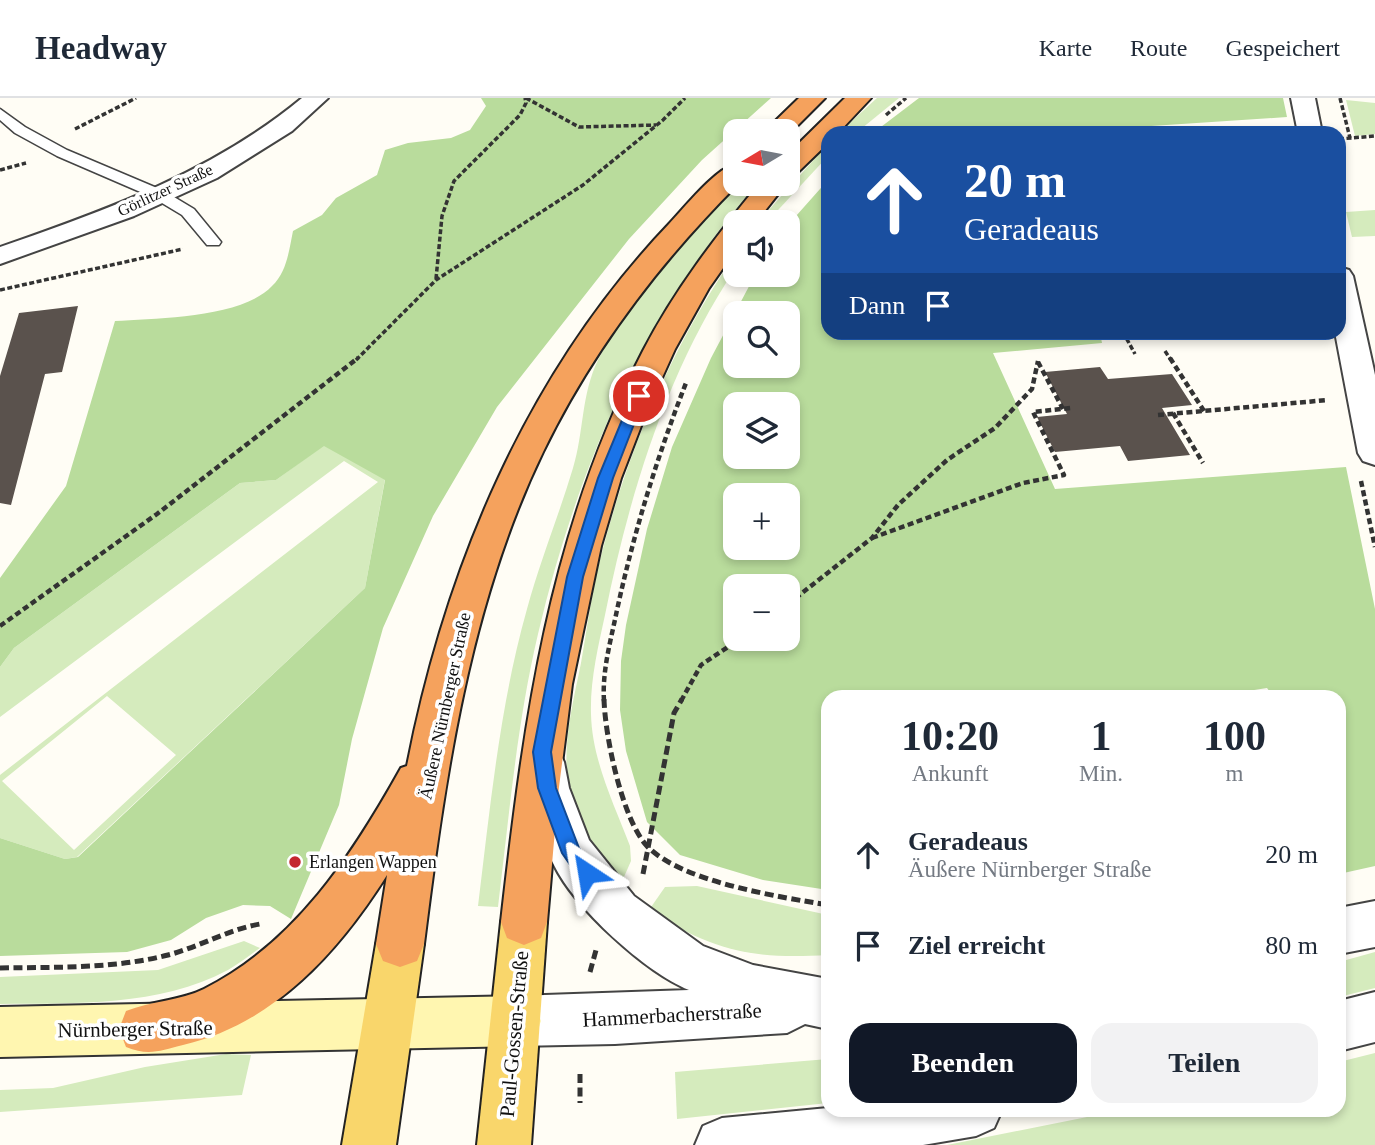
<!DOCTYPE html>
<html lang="de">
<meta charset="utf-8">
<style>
body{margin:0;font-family:"Times New Roman",serif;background:#f2f2f3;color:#1f2937;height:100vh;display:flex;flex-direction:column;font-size:26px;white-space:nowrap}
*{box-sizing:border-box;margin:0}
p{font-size:23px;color:#747a83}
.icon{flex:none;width:38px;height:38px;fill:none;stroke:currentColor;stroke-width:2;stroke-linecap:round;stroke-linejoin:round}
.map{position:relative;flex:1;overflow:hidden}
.sheet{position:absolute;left:821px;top:592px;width:525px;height:427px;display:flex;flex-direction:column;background:#fff;border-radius:21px;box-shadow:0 4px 10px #0003}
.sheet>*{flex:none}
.guide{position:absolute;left:821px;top:28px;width:525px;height:214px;border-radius:21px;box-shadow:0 4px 10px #0003;background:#1a4fa0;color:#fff;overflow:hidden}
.needle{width:46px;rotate:260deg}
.fabs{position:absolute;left:723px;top:21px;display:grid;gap:14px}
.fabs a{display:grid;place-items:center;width:77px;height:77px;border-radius:14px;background:#fff;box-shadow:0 4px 10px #0003;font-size:35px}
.pin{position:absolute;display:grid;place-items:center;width:60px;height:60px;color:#fff;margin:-30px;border:4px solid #fff;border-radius:50%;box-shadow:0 2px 7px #0007}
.me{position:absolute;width:77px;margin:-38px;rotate:327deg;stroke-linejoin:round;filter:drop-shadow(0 0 5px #0008)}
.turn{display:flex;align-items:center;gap:24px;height:147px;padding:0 28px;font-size:32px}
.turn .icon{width:91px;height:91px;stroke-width:2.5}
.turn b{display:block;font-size:49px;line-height:60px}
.then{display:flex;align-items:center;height:66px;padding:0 28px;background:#0003;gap:14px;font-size:26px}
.eta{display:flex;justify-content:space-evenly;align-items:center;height:119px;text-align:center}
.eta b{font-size:42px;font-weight:800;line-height:49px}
.button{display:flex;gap:14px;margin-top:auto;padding:14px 28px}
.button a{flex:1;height:80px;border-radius:21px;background:#111827;color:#fff;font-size:28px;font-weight:800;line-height:80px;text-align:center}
.button a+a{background:#f2f2f3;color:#1f2937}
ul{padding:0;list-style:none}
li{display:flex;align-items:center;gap:21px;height:91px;padding:0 28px}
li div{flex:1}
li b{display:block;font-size:26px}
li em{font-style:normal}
header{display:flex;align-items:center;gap:42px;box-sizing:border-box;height:98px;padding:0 35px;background:#fff;border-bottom:2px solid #e0e1e3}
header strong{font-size:33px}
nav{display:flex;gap:38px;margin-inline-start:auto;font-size:24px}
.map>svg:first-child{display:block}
.green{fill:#d5ebbd;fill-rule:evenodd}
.forest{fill:#b9dc9c;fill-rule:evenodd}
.building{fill:#5a524d}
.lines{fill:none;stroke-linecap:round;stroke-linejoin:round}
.lane-casing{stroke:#444;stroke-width:3}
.street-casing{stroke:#444;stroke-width:4}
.secondary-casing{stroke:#333;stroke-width:4}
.primary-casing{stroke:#222;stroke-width:4}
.highway-casing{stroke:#222;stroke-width:4}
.path-far2{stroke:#333;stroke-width:3.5;stroke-dasharray:5 2.5;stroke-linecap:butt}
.path-far1{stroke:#333;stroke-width:4.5;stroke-dasharray:6 3.5;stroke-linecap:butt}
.path{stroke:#333;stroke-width:5;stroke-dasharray:9 4.5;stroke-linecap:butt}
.lane{fill:#fff;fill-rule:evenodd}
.street{fill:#fff;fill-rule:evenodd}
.secondary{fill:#fff6b0;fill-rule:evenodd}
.primary{fill:#f9d66b;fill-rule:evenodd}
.highway{fill:#f5a25d;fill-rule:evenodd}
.route{fill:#1a73e8;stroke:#114b97;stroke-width:2}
.poi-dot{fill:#c4262e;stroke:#fff;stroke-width:2.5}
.labels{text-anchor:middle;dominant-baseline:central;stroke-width:7;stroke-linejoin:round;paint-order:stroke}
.far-street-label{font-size:16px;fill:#111;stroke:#fff}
.street-label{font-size:18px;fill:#111;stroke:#fff}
.poi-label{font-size:18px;fill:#111;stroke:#fff;text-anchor:start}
.near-street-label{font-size:21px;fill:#111;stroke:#fff}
</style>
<header>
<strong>Headway</strong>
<nav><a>Karte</a><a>Route</a><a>Gespeichert</a></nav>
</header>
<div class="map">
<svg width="1375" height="1047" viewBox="0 0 1375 1047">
<rect width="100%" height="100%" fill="#fffdf5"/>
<g class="green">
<path d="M877 0H899L856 35H839Z"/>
<path d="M1346 2 1375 5V36L1355 38Z"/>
<path d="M828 46V58L767 124H758Z"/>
<path d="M740 86H757C644 215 577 370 538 536 517 625 509 718 498 809L478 808C490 710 500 606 527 511 540 463 559 417 573 370 584 334 581 297 598 262 632 194 687 139 740 86Z"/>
<path d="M1375 112V138L1352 139 1346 114Z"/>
<path d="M735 157V171C667 273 629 397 605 517 598 549 590 583 591 616 592 662 614 706 630 748L631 763 620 788C596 755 576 732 569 691 561 650 573 605 581 565 587 532 591 498 599 466 626 357 671 249 735 157Z"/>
<path d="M324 347 385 381 365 490 77 759 65 761 0 740V677L378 384 344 363 0 619V569L14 550 240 385 276 382ZM107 598 176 657 74 752 2 683Z"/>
<path d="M697 788 828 817V857C751 861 715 854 649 812L665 789Z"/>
<path d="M244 843 260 850C250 857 239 866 228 872 159 909 76 905 0 906V879L158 872Z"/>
<path d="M1375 854V890L1339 899V864Z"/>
<path d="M1375 955V1047H947L1122 1012H1339V964Z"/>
<path d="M226 956 251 957 242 997 0 1014V992L53 990 145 969Z"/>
<path d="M828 961V1005L677 1021 675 974Z"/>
</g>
<g class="forest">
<path d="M481 0H771L702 62 629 141 497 309 433 418 383 530 352 641 339 707 291 821 270 808 243 807 206 820 171 842 127 854 0 858V740L65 761 78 759 365 490 385 382 324 348 276 382 240 385 14 550 0 569V480L66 388 115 223C157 220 242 220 272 188 287 174 289 152 293 133L322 117 336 100 377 77 385 52 408 45 451 40 470 32 486 8Z"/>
<path d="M919 0H1283L1287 19 1076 33 1074 35H873Z"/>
<path d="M828 82V234L1100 235 1102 245 993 255 1055 391 1346 369 1375 511V768L1339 776V598H1273L1267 590 1216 598H828V792L763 782 680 757 647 724 626 653 620 612 621 563 626 527 647 431 672 349 711 260 755 177H788V127ZM735 215H788V268H735ZM735 306H788V359H735ZM735 397H788V450H735ZM735 488H788V541H735Z"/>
</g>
<g class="building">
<path d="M78 208 62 274 45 276 11 407 0 405V278L19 215Z"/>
<path d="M1100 269 1108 281 1172 276 1192 307 1162 310 1190 357 1128 363 1120 348 1055 354 1037 319 1067 316 1045 274Z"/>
</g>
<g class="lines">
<g class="lane-casing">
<path id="lane" d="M0 11 25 29 67 52 164 93 194 111 221 144 219 147H207L182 117 152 99 57 58 15 35 0 22Z"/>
</g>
<g class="street-casing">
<g id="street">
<path d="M302 0H328L292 33 217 80 134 118 0 166V149C107 112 214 73 302 0Z"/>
<path d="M1291 0H1315L1322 35H1298Z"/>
<path d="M1339 169 1349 172 1353 178 1375 277V367L1363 363 1358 355 1335 234H1339Z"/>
<path d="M543 645 558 651 564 664 569 690 589 742 634 798 703 848 753 867 828 881V931L805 926 787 935 615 946 516 948 498 941 491 923 498 905 516 898 689 892C645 874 575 810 554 767 546 751 541 734 535 717 527 695 517 673 528 651Z"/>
<path d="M1375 803V849L1339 856V810Z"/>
<path d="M1375 894V944L1339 953V903Z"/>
<path d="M828 1010V1012H1002L994 1030 976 1038 923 1047H695L703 1028 722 1020Z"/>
</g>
</g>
<g class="secondary-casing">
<path id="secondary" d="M516 898 534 905 541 923 534 941 516 948 0 959V909Z"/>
</g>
<g class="primary-casing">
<g id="primary">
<path d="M524 801 541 808 547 824 531 1047H477L501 824 507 808Z"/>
<path d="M400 823 417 829 424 846 396 1047H342L376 846 383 829Z"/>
</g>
</g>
<g class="highway-casing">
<g id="highway">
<path d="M799 0H825L788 37V33H765Z"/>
<path d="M845 0H871L838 35H828V45L797 75 788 78V56Z"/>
<path d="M735 66V86H738C659 165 592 253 543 354 469 507 445 679 424 846L417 863 400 869 383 863 376 846 387 777C339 853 274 926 183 947 160 953 148 958 126 949L119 931 126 913C151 903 180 903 204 891 295 845 352 758 401 670L407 668C446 468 527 275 669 126 685 109 714 72 735 66Z"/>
<path d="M759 86H786L756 124H735V153L709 190 675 251 646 315 621 380 601 448 572 586 558 697 547 824 541 840 524 847 507 840 501 824C524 622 548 436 643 253 675 191 717 137 759 86Z"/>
</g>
</g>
<g class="path-far2">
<path d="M526 0 579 29 656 27"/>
<path d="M1340 0 1350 40"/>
<path d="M886 17 906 0"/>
<path d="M75 31 136 0"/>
<path d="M1339 41 1375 38"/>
<path d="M0 72 26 65"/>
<path d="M436 181 442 118 454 83 520 17 526 5 525 0"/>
<path d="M0 192 183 151"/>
<path d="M1123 234 1135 256"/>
<path d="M1165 253 1171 262"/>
<path d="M356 262 436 182 583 87 663 22 685 0"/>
</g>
<g class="path-far1">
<path d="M1170 260 1204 313"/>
<path d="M1038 264 1063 311"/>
<path d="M1173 315 1203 365"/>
<path d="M1158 317 1328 302"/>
<path d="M1361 383 1375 449"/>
<path d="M872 440 1023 385 1064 377 1033 314 1071 310"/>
<path d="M788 506 872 440 898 407 947 362 995 330 1032 291 1038 263"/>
<path d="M0 528 157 416 358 260"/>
<path d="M604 603C602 572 611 542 617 512 634 434 657 359 686 285"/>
<path d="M681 603 701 567 740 541"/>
</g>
<g class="path">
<path d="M604 601C605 638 622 721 647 748 681 784 780 799 828 807"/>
<path d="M643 776 674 615 682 601"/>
<path d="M0 870C56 869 113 871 168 857 199 849 227 832 260 826"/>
<path d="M590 874 596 852"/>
<path d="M580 976V1005"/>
</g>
<use href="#lane" class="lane"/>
<use href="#street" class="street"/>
<use href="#secondary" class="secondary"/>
<use href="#primary" class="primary"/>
<use href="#highway" class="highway"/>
</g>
<path class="route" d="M639 294 645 298 613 380 583 479 551 654 556 690 579 750 596 775 593 781 587 784 580 781 562 755 538 690 533 654 567 479 598 380 632 298Z"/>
<circle class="poi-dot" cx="295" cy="764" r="7"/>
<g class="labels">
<g class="far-street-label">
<text transform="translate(165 92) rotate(-25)">Görlitzer Straße</text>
</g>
<g class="street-label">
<text transform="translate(445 608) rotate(-78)">Äußere Nürnberger Straße</text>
</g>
<g class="poi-label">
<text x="309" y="764">Erlangen Wappen</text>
</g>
<g class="near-street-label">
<text transform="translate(672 917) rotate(-3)">Hammerbacherstraße</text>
<text transform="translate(135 931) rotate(-1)">Nürnberger Straße</text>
<text transform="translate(514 936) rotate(-85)">Paul-Gossen-Straße</text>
</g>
</g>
</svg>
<div class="fabs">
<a><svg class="needle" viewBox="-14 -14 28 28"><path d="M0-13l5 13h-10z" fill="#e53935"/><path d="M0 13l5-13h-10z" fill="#747a83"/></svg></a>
<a><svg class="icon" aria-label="sound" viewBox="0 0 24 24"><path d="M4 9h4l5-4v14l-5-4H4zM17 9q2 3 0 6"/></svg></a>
<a><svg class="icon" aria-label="search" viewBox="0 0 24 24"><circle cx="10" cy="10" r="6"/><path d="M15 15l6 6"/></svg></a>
<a><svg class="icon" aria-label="layers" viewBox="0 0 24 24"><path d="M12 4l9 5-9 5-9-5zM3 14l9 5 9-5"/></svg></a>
<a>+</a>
<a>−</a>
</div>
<div class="pin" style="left:639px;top:298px;background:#d93025"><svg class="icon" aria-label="arrive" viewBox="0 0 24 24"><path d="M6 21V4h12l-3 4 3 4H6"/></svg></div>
<svg class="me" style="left:587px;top:775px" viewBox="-20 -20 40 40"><path d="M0-17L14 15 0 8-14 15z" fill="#1a73e8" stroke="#fff" stroke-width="4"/></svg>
<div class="guide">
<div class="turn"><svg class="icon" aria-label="ahead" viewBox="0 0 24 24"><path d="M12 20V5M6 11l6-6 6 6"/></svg><div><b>20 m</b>Geradeaus</div></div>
<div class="then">Dann<svg class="icon" aria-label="arrive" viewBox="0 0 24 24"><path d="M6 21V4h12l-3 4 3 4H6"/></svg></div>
</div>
<section class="sheet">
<div class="eta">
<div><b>10:20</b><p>Ankunft</p></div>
<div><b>1</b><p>Min.</p></div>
<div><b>100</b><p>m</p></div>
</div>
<ul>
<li><svg class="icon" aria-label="ahead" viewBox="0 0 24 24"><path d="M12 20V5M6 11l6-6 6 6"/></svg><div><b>Geradeaus</b><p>Äußere Nürnberger Straße</p></div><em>20 m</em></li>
<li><svg class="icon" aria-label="arrive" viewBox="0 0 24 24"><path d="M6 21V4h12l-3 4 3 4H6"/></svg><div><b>Ziel erreicht</b></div><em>80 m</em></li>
</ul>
<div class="button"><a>Beenden</a><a>Teilen</a></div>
</section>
</div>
